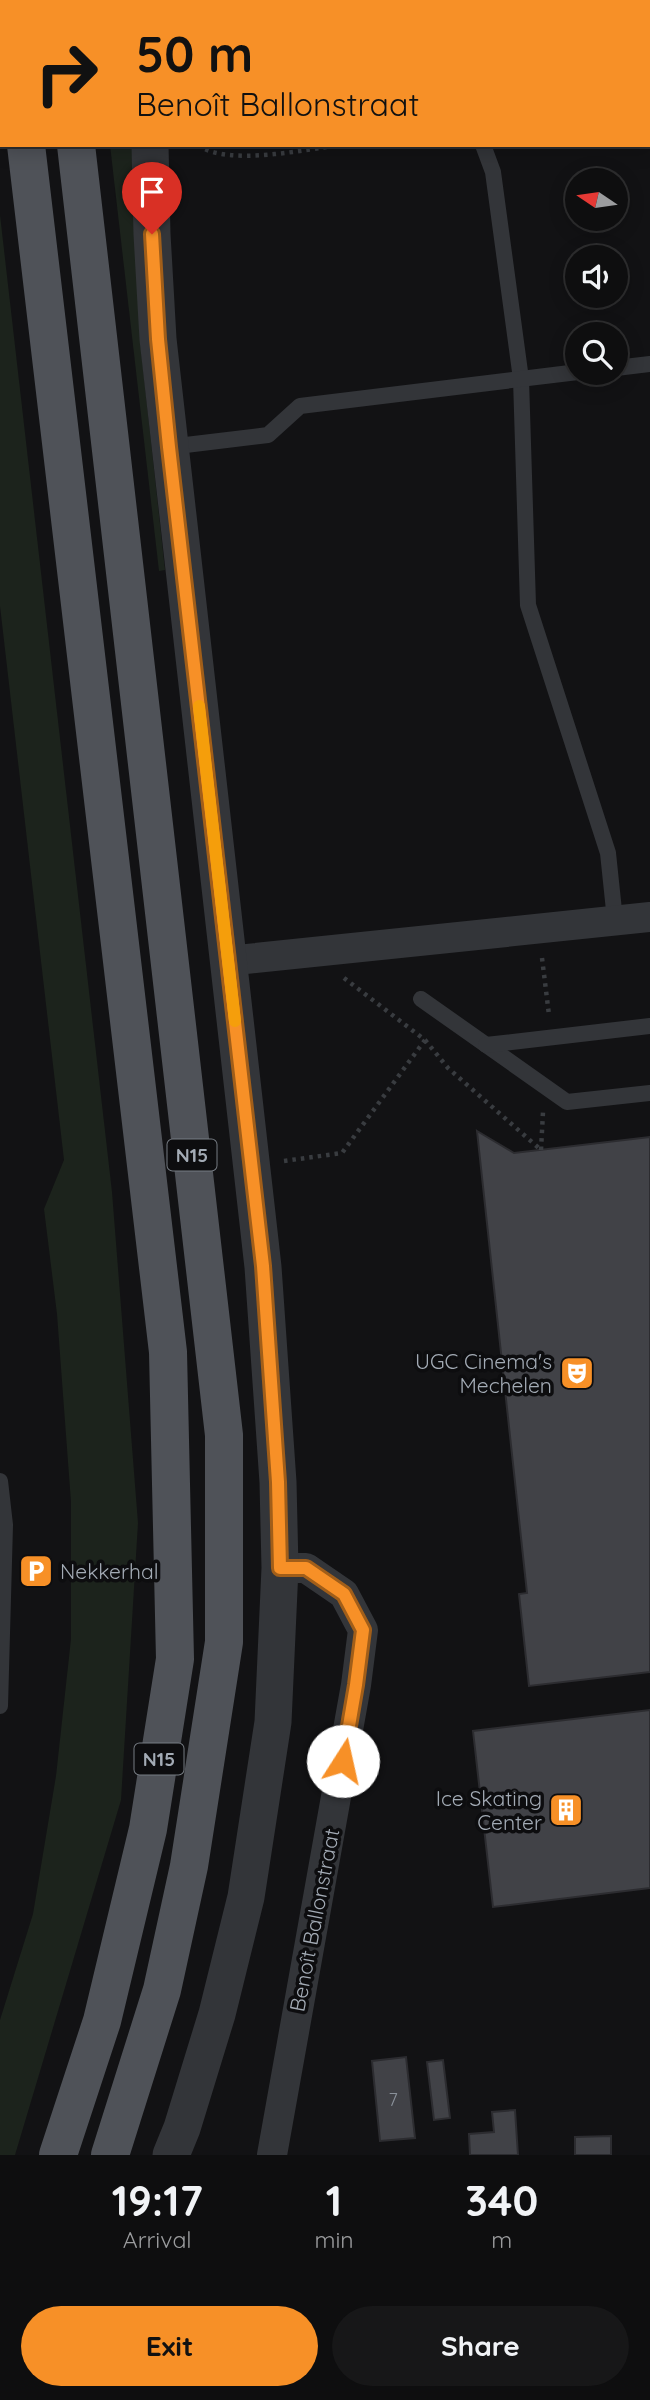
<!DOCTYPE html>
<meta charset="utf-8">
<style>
body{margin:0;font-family:Quicksand,sans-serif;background:#171718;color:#f1f3f6;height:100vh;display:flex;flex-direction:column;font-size:26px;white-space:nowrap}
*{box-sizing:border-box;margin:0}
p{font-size:23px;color:#9b9c9e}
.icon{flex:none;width:38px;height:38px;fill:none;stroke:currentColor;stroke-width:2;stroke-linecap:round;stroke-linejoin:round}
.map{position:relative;height:2155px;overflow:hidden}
.sheet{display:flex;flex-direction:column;background:#0e0e0f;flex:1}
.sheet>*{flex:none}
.banner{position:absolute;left:0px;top:0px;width:651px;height:147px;box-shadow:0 4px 18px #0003,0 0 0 2px #2e2e2f;background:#f79027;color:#111;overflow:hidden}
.needle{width:46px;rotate:283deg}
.controls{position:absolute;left:565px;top:168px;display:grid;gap:14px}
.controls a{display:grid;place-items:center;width:63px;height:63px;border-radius:50%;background:#0e0e0f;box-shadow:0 4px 18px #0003,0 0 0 2px #2e2e2f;font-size:35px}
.pin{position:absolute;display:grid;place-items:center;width:60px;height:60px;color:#fff;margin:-72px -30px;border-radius:50% 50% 50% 0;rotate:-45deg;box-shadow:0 0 7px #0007}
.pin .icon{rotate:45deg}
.me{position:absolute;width:77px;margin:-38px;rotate:10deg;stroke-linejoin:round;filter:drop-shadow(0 0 5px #0008)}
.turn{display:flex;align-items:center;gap:24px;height:147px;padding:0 21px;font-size:32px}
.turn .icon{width:91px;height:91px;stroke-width:2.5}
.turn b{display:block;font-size:49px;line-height:60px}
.eta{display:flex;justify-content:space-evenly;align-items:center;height:119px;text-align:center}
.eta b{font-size:42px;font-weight:700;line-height:49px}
.primary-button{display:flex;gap:14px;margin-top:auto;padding:14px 21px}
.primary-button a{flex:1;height:80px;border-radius:42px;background:#f79027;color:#111;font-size:28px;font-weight:700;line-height:80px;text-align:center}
.primary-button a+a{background:#171718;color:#f1f3f6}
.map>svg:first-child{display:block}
.green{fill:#1c231c}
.building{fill:#414247;stroke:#2c2c30;stroke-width:2}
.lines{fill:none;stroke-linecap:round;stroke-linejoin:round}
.path{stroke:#393c40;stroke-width:4.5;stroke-dasharray:3.5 5;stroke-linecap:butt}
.service{stroke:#333539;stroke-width:16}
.minor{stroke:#333539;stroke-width:30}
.tertiary{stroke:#333539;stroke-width:37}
.primary{stroke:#4f5258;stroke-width:38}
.route-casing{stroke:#a15e19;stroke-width:18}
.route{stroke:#f79027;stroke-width:12}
.slow{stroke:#f59e0b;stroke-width:12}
.labels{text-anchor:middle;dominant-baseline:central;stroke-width:7;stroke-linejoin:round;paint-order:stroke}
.number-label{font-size:18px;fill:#8a919a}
.shield{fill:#0d0d0f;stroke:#767c83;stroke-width:2}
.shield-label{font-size:19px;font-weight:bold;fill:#a3abb5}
.poi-label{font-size:21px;fill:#a3abb5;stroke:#0d0d0f;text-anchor:end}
.street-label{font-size:21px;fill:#a3abb5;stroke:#0d0d0f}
</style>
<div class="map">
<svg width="650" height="2155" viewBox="0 0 650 2155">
<rect width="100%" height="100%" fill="#121214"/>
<g class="green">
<path d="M110 145H133L140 340 165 570 159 571Z"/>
<path d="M0 215 112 1192 138 1523 121 1800 15 2155H0V2020L33 1914 56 1776 71 1639V1502L57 1314 44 1209 64 1160 0 606Z"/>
</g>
<g class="building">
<path d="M477 1131 514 1153 650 1137V1672L529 1686 519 1594 527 1593Z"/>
<path d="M650 1710V1888L493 1907 473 1731Z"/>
<path d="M406 2057 415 2138 380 2141 372 2061Z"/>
<path d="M443 2060 450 2118 434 2120 427 2062Z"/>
<path d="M515 2110 518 2155H470L469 2134 494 2132 492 2112Z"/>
<path d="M611 2136V2155H575V2137Z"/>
</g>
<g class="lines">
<g class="path">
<path d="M649 109H650"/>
<path d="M198 145C227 167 306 149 341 145"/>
<path d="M542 958 549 1015"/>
<path d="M344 978 425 1040 448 1068 541 1150"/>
<path d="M541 1150 543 1112"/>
<path d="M284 1161 342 1153 425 1040"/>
</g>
<g class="service">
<path d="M483 145 493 172 521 379 528 605 608 853 615 920"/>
<path d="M616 368 650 364"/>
<path d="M169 447 268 435 300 406 578 372"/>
<path d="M421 999 567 1102 650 1093"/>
<path d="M486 1045 650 1026"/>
<path d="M0 1481 5 1525 0 1706"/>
</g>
<g class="minor">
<path d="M227 961 650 917"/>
<path d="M272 2155 356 1685 363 1630 344 1594 306 1568H280"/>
</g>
<g class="tertiary">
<path d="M153 2V0"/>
<path d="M150 145 152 234 158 339 263 1267 278 1482 280 1568 273 1722 246 1897 217 2014 182 2128 171 2155"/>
</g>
<g class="primary">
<path d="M9 0V2"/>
<path d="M59 0V2"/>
<path d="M26 145 168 1352 175 1659 148 1829 102 2021 58 2155"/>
<path d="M76 145 224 1435V1642L189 1866 162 1990 110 2155"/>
</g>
</g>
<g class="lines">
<g class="route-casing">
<path id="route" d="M152 234 158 339 169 447 263 1266 278 1482 280 1568H306L344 1594 363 1630 356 1685 343 1761"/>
</g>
<use href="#route" class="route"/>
<path class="slow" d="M199 706 235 1021"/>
</g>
<defs>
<g id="theatre-square" transform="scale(1.75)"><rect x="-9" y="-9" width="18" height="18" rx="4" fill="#f79027" stroke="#0d0d0f"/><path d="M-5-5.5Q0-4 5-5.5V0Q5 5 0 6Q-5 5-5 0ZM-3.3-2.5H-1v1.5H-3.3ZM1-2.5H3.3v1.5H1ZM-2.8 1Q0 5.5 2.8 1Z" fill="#fff"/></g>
<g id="parking-square" transform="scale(1.75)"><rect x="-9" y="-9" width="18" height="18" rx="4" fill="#f79027" stroke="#0d0d0f"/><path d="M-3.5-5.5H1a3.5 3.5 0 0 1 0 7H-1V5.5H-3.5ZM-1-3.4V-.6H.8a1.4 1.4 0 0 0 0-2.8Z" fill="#fff"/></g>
<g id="building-square" transform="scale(1.75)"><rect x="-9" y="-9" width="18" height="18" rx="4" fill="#f79027" stroke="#0d0d0f"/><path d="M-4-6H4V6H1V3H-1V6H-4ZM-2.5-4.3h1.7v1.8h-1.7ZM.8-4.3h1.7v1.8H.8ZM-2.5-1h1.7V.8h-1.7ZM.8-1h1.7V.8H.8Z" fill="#fff"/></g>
</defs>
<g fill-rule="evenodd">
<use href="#theatre-square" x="577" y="1373"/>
<use href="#parking-square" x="36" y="1571"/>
<use href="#building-square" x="566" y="1810"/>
</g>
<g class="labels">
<g class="number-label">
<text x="393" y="2099">7</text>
</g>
<g class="shield">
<rect x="167.5" y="1139.5" width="49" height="31" rx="5"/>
<rect x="134.5" y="1743.5" width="49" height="31" rx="5"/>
</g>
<g class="shield-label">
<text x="192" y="1155">N15</text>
<text x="159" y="1759">N15</text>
</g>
<g class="poi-label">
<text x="552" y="1361">UGC Cinema's<tspan x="552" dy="24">Mechelen</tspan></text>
<text x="60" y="1571" text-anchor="start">Nekkerhal</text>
<text x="542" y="1798">Ice Skating<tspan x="542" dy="24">Center</tspan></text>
</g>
<g class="street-label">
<text transform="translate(314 1920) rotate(-79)">Benoît Ballonstraat</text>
</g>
</g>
</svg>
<div class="controls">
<a><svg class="needle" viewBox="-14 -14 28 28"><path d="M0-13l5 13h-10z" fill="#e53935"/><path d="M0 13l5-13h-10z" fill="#9b9c9e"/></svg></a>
<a><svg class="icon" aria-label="sound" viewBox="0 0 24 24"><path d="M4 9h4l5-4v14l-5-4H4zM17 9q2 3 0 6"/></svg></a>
<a><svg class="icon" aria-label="search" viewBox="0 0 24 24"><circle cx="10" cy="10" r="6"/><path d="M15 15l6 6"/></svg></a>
</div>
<div class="pin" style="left:152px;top:234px;background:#d93025"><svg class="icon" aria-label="arrive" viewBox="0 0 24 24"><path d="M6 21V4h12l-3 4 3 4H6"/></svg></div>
<svg class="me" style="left:343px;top:1761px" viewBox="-20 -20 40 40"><circle r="19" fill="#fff"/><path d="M0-13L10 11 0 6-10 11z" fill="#f79027"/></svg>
<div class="banner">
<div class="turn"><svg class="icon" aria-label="right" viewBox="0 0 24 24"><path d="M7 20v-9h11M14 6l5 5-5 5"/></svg><div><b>50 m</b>Benoît Ballonstraat</div></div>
</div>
</div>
<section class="sheet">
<div class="eta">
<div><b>19:17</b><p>Arrival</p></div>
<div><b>1</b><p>min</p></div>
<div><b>340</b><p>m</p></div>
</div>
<div class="primary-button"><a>Exit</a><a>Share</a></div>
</section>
